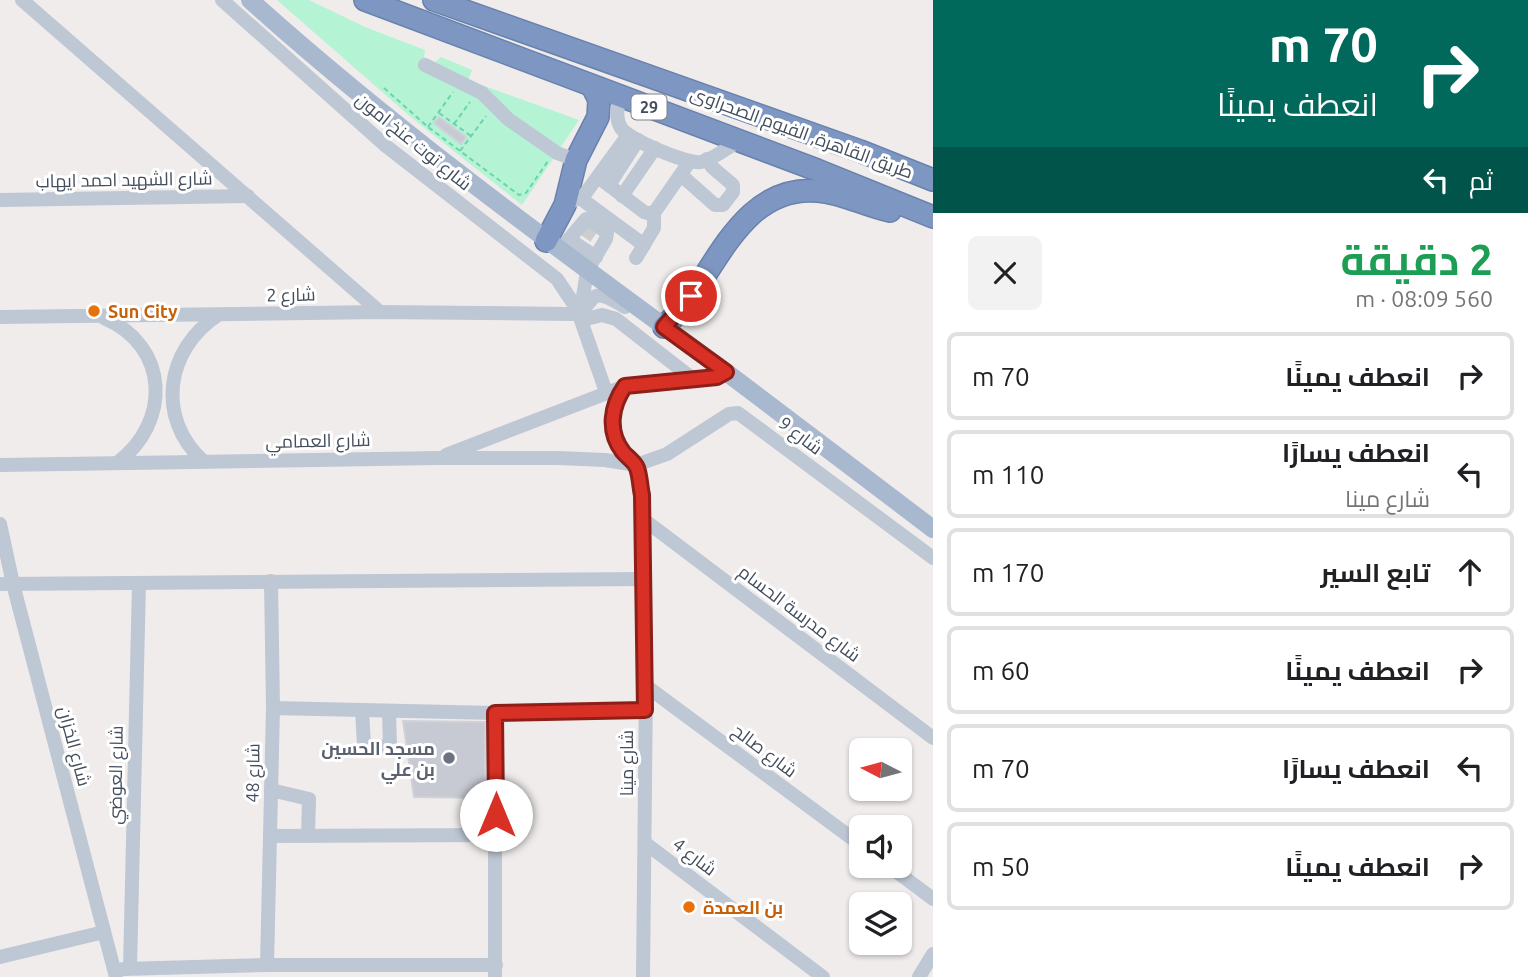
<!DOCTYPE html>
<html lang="ar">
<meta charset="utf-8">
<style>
body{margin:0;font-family:Ubuntu,Cairo,sans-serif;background:#f2f2f2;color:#202124;direction:rtl;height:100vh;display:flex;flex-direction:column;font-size:26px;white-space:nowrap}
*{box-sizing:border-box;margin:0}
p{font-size:23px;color:#757577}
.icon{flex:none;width:38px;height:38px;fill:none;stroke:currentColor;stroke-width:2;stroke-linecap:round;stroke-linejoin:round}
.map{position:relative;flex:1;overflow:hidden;direction:ltr}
.drawer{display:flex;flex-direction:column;background:#fff;width:595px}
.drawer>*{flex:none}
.guide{background:#00695c;color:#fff;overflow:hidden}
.needle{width:46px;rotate:276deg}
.fabs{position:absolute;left:849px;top:738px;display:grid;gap:14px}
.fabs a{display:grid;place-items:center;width:63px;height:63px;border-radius:10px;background:#fff;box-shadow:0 2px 5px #0004;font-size:35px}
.pin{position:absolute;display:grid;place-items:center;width:60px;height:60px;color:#fff;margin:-30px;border:4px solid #fff;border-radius:50%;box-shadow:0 2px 7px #0007}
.me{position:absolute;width:77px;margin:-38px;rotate:0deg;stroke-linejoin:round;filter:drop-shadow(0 0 5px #0008)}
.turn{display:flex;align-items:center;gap:24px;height:147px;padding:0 35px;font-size:32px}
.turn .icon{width:91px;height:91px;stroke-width:2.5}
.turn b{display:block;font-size:49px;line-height:60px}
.then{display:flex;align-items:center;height:66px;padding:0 35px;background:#0003;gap:14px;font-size:26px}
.round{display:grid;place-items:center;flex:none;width:74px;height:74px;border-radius:10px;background:#f2f2f2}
.summary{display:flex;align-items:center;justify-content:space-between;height:119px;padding:0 35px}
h1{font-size:42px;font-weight:700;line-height:52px;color:#1e9e55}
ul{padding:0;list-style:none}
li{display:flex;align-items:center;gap:21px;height:88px;margin:0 14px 10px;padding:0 21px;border:4px solid #e0e0e0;border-radius:10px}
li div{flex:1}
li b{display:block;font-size:26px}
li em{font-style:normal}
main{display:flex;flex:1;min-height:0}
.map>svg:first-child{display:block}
.green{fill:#b4f3d4}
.building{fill:#c8cad3;stroke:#d0d1d9;stroke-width:2}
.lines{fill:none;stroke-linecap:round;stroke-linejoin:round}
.minor-tunnel{stroke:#cdcccf;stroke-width:14;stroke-dasharray:14 7;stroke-linecap:butt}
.highway-casing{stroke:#6982ad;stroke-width:24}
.path{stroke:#69d5ac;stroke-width:2;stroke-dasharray:5 3.5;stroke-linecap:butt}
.minor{stroke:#bec7d4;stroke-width:14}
.major{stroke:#a8b8cf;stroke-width:18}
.highway{stroke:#7e97c2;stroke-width:21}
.route-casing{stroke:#8d1f18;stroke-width:18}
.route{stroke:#d93025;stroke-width:12}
.food-dot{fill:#e8710a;stroke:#fff;stroke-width:2.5}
.worship-dot{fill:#6b7280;stroke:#fff;stroke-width:2.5}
.labels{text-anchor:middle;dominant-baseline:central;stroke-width:6;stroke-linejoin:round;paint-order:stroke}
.shield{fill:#fff;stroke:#7b828d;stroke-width:2}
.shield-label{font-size:16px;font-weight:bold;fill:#434d5c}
.street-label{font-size:18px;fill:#434d5c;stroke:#fff}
.food-label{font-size:18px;font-weight:bold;fill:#c56008;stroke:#fff;text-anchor:start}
.worship-label{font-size:18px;font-weight:bold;fill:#5b616d;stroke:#fff;text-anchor:end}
</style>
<main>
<section class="drawer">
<div class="guide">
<div class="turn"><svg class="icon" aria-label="right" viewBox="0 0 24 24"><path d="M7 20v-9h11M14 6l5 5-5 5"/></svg><div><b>70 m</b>انعطف يمينًا</div></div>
<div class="then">ثم<svg class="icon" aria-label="left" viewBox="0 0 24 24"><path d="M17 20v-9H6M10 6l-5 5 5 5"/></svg></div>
</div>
<div class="summary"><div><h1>2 دقيقة</h1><p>560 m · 08:09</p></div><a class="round"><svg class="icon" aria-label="close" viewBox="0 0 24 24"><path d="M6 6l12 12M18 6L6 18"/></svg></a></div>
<ul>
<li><svg class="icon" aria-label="right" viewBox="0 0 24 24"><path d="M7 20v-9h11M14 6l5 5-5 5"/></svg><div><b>انعطف يمينًا</b></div><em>70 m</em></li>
<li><svg class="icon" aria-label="left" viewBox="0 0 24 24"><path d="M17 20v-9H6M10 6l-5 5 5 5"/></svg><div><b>انعطف يسارًا</b><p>شارع مينا</p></div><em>110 m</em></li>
<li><svg class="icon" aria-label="ahead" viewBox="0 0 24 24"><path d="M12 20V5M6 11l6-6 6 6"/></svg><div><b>تابع السير</b></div><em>170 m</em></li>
<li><svg class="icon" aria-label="right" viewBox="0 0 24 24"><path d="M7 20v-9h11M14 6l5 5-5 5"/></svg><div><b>انعطف يمينًا</b></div><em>60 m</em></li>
<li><svg class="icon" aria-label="left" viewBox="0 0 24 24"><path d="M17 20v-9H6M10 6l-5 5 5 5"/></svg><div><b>انعطف يسارًا</b></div><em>70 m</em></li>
<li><svg class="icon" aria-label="right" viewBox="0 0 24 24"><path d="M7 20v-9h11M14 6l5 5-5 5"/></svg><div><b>انعطف يمينًا</b></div><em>50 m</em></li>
</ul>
</section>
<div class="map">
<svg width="933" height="977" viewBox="0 0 933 977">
<rect width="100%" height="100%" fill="#f0ecec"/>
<path class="green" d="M277 0H309L365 27 425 50 424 57 435 62 441 57 472 70 468 80 579 120 522 205 412 118Z"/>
<g class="building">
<path d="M439 117 466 137 461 144 434 123Z"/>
<path d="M403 721 485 722V798L414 797Z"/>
</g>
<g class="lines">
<path class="minor-tunnel" d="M583 228 600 240"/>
<g class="highway-casing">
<g id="highway">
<path d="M365 0 817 170 933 217"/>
<path d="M434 0 860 151 933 180"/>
<path d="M546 241 565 205 576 160 598 117 599 100 592 86"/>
<path d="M664 327C674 317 684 307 692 295 724 249 752 185 818 191 843 193 866 206 890 211"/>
</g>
</g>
<g class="path">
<path d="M384 88 428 127 519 195 526 193 548 161"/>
<path d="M439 113 471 136"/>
<path d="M454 124 470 102"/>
<path d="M428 127 453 92"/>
<path d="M460 151 486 116"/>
</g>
<g class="minor">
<path d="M22 0 380 312"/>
<path d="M222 0 386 146 557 279 577 309 606 392"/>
<path d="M425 65 482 93 508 119 557 153 576 160"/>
<path d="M619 96C618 107 615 119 621 128 629 140 687 164 701 162 714 159 728 147 739 141"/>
<path d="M681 175 715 205H723L733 192V185L712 167 707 159"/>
<path d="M598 177 644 212 651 214 656 210 690 161"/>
<path d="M609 185 638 140"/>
<path d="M622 196 655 148"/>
<path d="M580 198 644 245"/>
<path d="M0 200 248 196"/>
<path d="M565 205 585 194 628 135"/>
<path d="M569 239 596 257"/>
<path d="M559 251 586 219 591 220 607 233 606 239 587 271 581 309"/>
<path d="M636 258 654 228V213"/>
<path d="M0 317 380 312 572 314C600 306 583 281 625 307"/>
<path d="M104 318C170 346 171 423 117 463"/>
<path d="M582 320 602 315 616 319 693 379"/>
<path d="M625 386C606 414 610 444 636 465"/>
<path d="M446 455 625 386 717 377 726 372"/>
<path d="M203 461C156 418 165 350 218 315"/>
<path d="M0 465 438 458H558L605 460 636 465 667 454 729 414 738 413 933 558"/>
<path d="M636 465 643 519 646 686 643 977"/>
<path d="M643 519 933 738"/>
<path d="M0 524 13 584 116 977"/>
<path d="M0 584 644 579"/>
<path d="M646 686 861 845"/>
<path d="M273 708 495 713 645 710"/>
<path d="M362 710 364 745 366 747 390 746 389 711"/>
<path d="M495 713V977"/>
<path d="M271 790 309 799 308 836"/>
<path d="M270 836 496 835"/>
<path d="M645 843 823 977"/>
<path d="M889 866 933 899"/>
<path d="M0 957 104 932"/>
<path d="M267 965 273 708 271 581"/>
<path d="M130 968 139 583"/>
<path d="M123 969 267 965H496"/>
<path d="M919 977 933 954"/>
</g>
<path class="major" d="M250 0C400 135 564 253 726 372 795 424 864 477 933 529"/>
<use href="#highway" class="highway"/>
</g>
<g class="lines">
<g class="route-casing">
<path id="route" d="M496 815 495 713 645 710 642 495C640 486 640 476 637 468 635 462 627 457 623 452 607 431 611 406 625 386L717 377 726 372 664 327 691 296"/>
</g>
<use href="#route" class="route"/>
</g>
<g class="food-dot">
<circle cx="94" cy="311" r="7"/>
<circle cx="689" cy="907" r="7"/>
</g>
<circle class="worship-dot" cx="449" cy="758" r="7"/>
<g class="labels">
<rect class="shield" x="631.5" y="94.5" width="35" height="25" rx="5"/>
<g class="shield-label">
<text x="649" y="107">29</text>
</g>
<g class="street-label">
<text transform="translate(802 132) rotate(20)">طريق القاهرة, الفيوم الصحراوى</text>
<text transform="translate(414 141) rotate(39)">شارع توت عنخ امون</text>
<text transform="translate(124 179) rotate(-1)">شارع الشهيد احمد ايهاب</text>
<text transform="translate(291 294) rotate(-1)">شارع 2</text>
<text transform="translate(801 435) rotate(37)">شارع 9</text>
<text transform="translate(318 440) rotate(-1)">شارع العمامي</text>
<text transform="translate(800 613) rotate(37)">شارع مدرسة الحسام</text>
<text transform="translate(75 746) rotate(75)">شارع الخزان</text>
<text transform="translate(765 750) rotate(37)">شارع صالح</text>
<text transform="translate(626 763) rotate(-90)">شارع مينا</text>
<text transform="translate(252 773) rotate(-89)">شارع 48</text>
<text transform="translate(115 775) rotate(-89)">شارع العوضي</text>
<text transform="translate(695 856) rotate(37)">شارع 4</text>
</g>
<g class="food-label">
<text x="108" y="311">Sun City</text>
<text x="703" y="907">بن العمدة</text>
</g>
<g class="worship-label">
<text x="435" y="748">مسجد الحسين<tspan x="435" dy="21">بن علي</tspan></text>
</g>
</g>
</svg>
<div class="fabs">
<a><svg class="needle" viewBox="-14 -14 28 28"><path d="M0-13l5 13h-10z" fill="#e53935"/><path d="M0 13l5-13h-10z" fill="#757577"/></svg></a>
<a><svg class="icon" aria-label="sound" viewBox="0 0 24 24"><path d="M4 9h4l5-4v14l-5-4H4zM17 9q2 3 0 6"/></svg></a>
<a><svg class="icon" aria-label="layers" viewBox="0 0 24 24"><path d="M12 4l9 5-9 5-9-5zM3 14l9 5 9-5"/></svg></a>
</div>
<div class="pin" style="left:691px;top:296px;background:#d93025"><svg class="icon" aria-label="arrive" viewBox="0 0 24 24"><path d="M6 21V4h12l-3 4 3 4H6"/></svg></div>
<svg class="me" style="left:496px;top:815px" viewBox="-20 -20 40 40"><circle r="19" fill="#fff"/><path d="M0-13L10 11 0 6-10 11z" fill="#d93025"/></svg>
</div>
</main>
